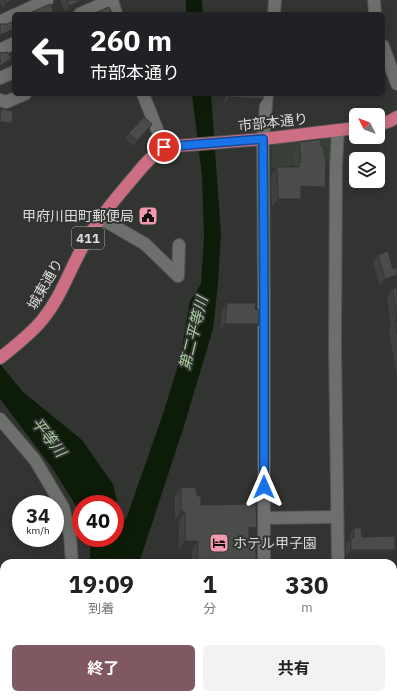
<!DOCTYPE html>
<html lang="ja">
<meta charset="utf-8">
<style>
body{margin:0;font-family:"IBM Plex Sans","Noto Sans JP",sans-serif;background:#f2f2f2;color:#222;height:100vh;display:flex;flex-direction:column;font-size:15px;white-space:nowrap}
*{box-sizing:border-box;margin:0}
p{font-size:13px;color:#767676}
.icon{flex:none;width:22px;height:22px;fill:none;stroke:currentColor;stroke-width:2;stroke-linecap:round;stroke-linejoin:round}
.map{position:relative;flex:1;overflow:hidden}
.panel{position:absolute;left:0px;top:559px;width:397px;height:140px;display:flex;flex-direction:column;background:#fff;border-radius:12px 12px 0 0;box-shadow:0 2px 10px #0003}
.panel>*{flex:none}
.banner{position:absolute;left:12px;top:12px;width:373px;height:84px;border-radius:6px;box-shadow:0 2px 10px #0003;background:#202124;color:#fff;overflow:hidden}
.needle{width:26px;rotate:312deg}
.controls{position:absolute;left:349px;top:108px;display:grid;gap:8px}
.controls a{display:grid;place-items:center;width:36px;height:36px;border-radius:6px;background:#fff;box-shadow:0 2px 10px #0003;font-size:20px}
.speed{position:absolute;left:12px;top:495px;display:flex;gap:8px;font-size:20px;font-weight:700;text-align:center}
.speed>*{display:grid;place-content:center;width:52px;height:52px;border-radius:50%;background:#fff;box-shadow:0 2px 10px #0003;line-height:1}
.speed small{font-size:10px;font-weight:400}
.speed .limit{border:6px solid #d22;background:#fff;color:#111}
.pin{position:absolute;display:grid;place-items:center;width:34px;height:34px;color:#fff;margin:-17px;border:2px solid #fff;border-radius:50%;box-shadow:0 1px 4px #0007}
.me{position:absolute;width:44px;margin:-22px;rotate:0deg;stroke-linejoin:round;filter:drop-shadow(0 0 3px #0008)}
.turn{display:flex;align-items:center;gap:14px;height:84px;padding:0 12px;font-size:18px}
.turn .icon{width:52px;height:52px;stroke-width:2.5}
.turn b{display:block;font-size:28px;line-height:34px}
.eta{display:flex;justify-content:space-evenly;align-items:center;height:68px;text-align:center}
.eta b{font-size:24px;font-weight:700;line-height:28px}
.action{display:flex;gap:8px;margin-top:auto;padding:8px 12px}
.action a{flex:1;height:46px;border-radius:6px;background:#805861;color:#fff;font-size:16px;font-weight:700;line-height:46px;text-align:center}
.action a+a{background:#f2f2f2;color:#222}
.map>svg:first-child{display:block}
.built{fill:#383f36}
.water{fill:#0d1c08}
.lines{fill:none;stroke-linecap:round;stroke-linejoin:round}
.minor-casing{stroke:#50524f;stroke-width:14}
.highway-casing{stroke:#50524f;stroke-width:14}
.minor{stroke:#6c6f6b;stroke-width:12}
.highway{stroke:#cd6e85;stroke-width:12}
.wall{fill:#3f413e}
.shaded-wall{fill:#333532}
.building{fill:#494c48;stroke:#333532}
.route-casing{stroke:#114b97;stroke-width:10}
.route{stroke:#1a73e8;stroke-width:7}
.labels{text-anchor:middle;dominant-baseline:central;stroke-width:4;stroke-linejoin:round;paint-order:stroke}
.shield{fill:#323431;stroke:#a8aaa7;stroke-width:1}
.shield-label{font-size:13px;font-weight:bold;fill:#dadcd9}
.street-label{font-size:14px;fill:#dadcd9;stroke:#323431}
.poi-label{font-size:14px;fill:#dadcd9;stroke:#323431;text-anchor:end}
.water-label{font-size:15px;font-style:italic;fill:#a9cc9f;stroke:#323431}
</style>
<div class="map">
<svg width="397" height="699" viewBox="0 0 397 699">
<rect width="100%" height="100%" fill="#323431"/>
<path class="built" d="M332 136V161L271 168 272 147 275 142Z"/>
<g class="water">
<path d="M186 0H202L203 14H186Z"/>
<path d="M192 94H211L221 233 218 283 213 329 184 426 139 563H90V538H115V504H81V517L76 506 53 469 0 399V364L23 392 82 440 113 484 121 519H126L163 414 180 359 190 301 201 284 204 236 202 176Z"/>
<path d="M63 695H102L101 699H62Z"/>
</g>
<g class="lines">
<g class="minor-casing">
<g id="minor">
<path d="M112 0 116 14"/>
<path d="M374 0 375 14"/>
<path d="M17 14 47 0"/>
<path d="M80 14 111 0"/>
<path d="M274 14 275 0"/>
<path d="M0 22 14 15"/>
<path d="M383 46 397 84"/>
<path d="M0 50 14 43"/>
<path d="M0 78 14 72"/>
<path d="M143 94 164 147"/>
<path d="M0 100 6 102 25 94"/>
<path d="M338 130 336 166 335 346 338 563"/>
<path d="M100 218 145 244 178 276"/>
<path d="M178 276 179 245"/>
<path d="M0 419 35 460 63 507 70 535 72 563"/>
<path d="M264 518 337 517"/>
<path d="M264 563V297L263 139 267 94"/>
<path d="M393 602H397"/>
<path d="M40 699 41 695"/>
<path d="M262 699V695"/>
<path d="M338 699V695"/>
</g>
</g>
<g class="highway-casing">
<g id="highway">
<path d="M378 125 390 121 397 117"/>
<path d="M0 358C15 346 31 334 43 319 60 298 68 274 81 250 95 223 114 200 134 177 143 166 152 155 164 147L263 139 356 128"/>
</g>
</g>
<use href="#minor" class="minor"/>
<use href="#highway" class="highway"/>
</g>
<g class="wall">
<path d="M0 0H18L3 8 0 2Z"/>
<path d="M60 0H92L65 12Z"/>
<path d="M224 94H263L258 106 224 104 226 94Z"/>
<path d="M152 124 134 146 125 138 129 133Z"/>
<path d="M299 142 325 187 319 196 301 195 295 208 272 207 271 175 277 167H295L293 151Z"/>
<path d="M378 255 393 269 397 267V280L380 286 373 262Z"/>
<path d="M393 288H397V376L389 331 391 328 387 297Z"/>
<path d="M227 303 255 309 259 324 254 331 220 330 222 310Z"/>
<path d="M181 487 197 496 201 505 251 537 249 536V544L256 563H192V550H179V521L175 520V496Z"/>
<path d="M354 528 362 537 390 557 346 556V545L350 540V535Z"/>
</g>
<g class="shaded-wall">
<path d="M13 0H18L3 8 6 3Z"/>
<path d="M83 0H92L65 12 69 6Z"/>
<path d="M14 29V32L0 38V35Z"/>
<path d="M12 58 9 63 0 68V66Z"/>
<path d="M229 97 263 99 258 106 224 104Z"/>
<path d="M0 122 12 123 8 128 0 127Z"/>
<path d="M152 124 149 129 134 146 137 141Z"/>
<path d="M301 186 325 187 319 196 295 195Z"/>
<path d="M278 199H301L295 208 272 207Z"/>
<path d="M397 275V280L380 286 385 279Z"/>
<path d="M225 324H259L254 331 220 330Z"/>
<path d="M181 511 185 512 179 521 175 520Z"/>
<path d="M249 527 257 528 251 537 243 536Z"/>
<path d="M185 541H198L192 550H179Z"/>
<path d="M351 550H395L390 557 346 556Z"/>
</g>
<g class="building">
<path d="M5 0H13L6 3Z"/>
<path d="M67 0H83L69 6Z"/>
<path d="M50 4 54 13 51 14H28Z"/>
<path d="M109 7 112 13 111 14H93Z"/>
<path d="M14 21V29L0 35V24H7Z"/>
<path d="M0 52 1 53 7 52 12 58 0 66Z"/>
<path d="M229 94H263V99L229 97Z"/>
<path d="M1 109 13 111 12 123 0 122V114Z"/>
<path d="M144 117 152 124 137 141 129 133Z"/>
<path d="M321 139V146H323L326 161 325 187 301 186V199H278L277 167H299L298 162H301L299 142Z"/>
<path d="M388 251 393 269 397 267V275L385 279 378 255Z"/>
<path d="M393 288H397V334L395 322H397Z"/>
<path d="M227 303H256L255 309 259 310V324H225Z"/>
<path d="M181 487 196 488 197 496H201V505L256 504 257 528 249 527V544H256V563H197L198 541H185V512L181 511Z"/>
<path d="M354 528H361L362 537 395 536V550H351V538H354Z"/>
</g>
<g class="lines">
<g class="route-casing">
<path id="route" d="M164 147 263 139 264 297V487"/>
</g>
<use href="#route" class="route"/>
</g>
<defs>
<g id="civic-square" transform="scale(1)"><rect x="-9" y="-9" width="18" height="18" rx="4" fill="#f29aad" stroke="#323431"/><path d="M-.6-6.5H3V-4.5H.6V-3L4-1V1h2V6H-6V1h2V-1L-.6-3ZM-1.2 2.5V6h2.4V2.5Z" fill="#111"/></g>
<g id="hotel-square" transform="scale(1)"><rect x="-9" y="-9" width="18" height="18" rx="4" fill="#f29aad" stroke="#323431"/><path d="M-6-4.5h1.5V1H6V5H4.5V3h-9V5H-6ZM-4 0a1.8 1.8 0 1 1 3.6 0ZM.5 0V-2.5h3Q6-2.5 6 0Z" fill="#111"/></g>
</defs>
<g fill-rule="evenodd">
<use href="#civic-square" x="148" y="216"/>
<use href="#hotel-square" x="219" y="543"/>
</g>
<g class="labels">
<rect class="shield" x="72" y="227" width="32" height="22" rx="3"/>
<g class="shield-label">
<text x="88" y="238">411</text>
</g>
<g class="street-label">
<text transform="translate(273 122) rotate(-6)">市部本通り</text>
<text transform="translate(45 284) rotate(-60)">城東通り</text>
</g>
<g class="poi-label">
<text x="134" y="216">甲府川田町郵便局</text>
<text x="233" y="543" text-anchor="start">ホテル甲子園</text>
</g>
<g class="water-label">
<text transform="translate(193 333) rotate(-76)">第二平等川</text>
<text transform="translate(49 437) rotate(52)">平等川</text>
</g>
</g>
</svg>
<div class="controls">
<a><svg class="needle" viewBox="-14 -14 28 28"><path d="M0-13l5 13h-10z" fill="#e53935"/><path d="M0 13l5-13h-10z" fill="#767676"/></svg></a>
<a><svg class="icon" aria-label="layers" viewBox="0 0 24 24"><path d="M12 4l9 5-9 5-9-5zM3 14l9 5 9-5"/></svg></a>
</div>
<div class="speed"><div>34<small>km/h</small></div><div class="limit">40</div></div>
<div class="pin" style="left:164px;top:147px;background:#d93025"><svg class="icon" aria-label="arrive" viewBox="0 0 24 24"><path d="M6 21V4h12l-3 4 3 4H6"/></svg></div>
<svg class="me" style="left:264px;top:487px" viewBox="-20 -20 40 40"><path d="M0-17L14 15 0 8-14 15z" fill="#1a73e8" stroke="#fff" stroke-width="4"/></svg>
<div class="banner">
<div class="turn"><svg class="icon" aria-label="left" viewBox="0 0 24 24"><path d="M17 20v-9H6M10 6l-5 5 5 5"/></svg><div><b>260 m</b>市部本通り</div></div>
</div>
<section class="panel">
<div class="eta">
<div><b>19:09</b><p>到着</p></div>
<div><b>1</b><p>分</p></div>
<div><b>330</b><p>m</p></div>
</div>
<div class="action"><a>終了</a><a>共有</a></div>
</section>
</div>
